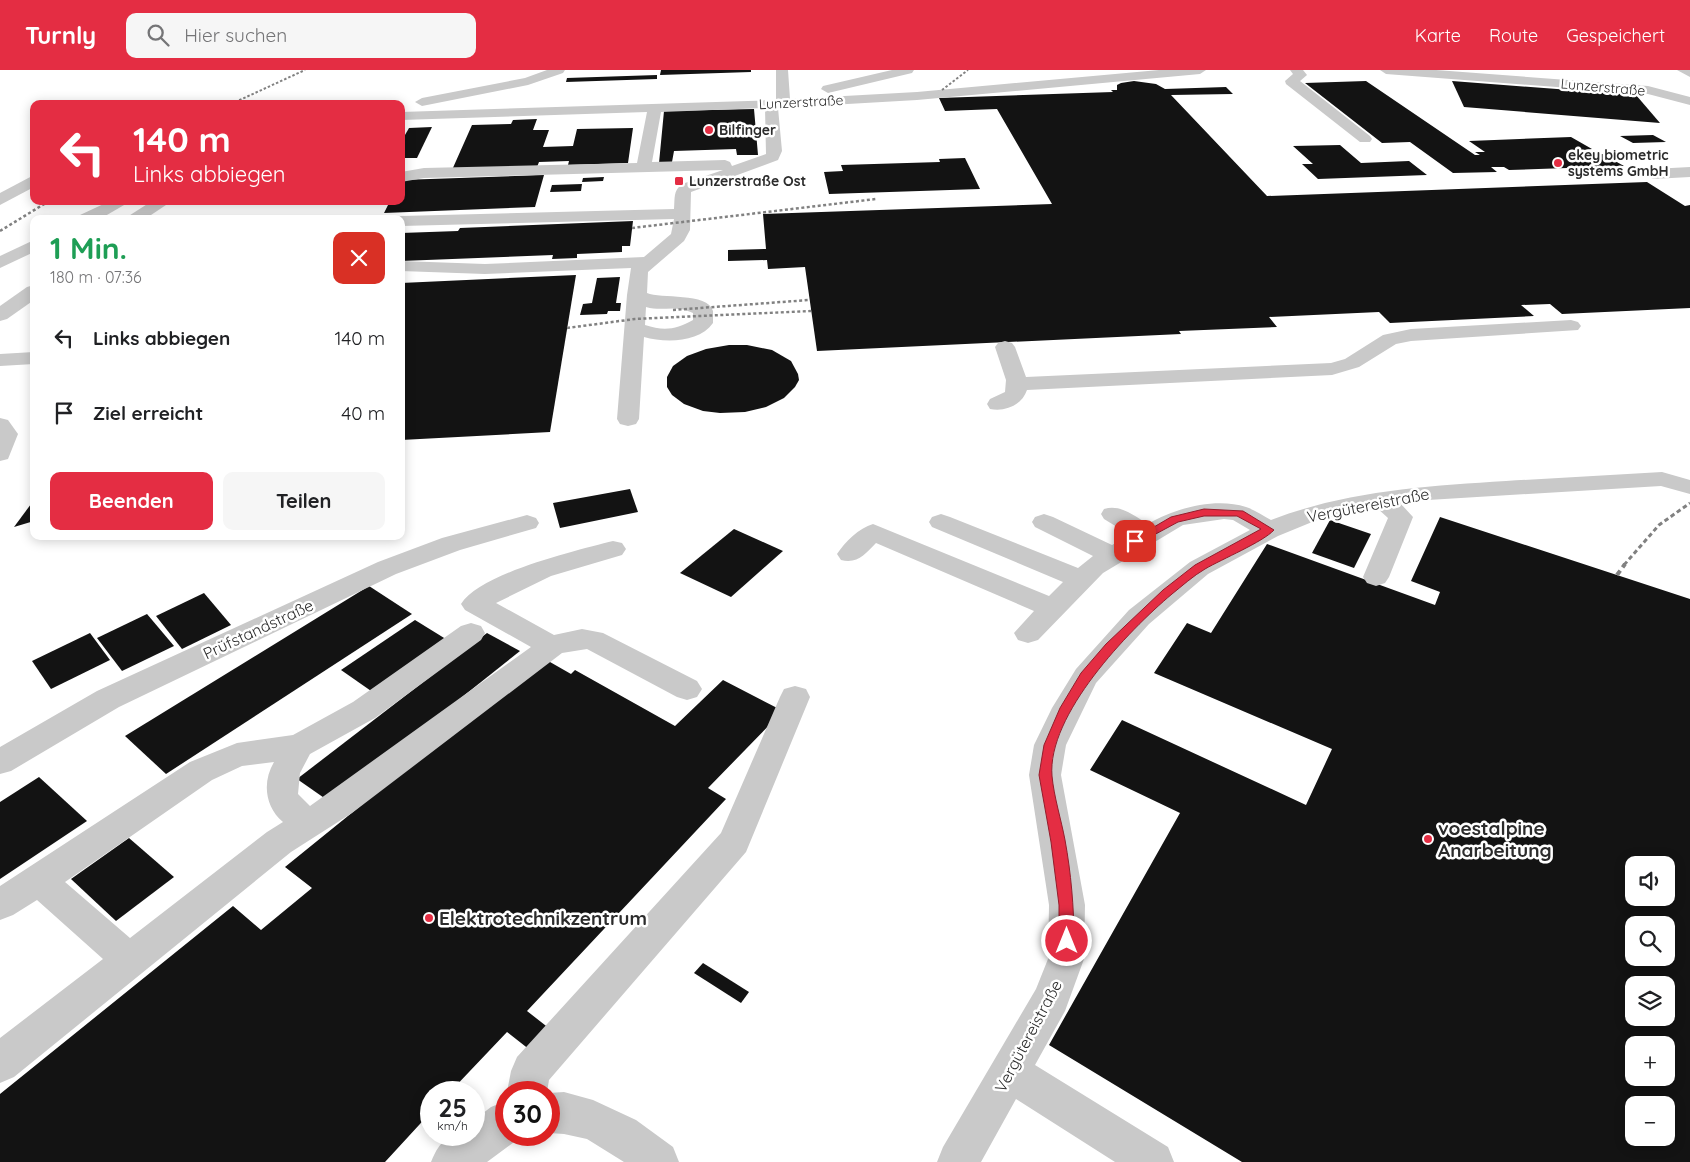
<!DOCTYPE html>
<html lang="de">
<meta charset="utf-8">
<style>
body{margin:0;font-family:Quicksand,sans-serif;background:#f6f6f6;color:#202124;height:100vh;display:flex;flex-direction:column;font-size:19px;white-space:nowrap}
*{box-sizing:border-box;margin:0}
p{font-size:16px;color:#757577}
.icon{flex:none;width:28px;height:28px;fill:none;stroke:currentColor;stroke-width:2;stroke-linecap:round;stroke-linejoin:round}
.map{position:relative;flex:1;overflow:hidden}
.panel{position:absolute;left:30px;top:145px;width:375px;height:325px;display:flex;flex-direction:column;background:#fff;border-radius:10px;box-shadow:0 2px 12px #0003}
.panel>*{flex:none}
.hud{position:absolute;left:30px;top:30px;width:375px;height:105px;border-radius:10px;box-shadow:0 2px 12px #0003;background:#e42d43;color:#fff;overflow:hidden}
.fabs{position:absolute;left:1625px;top:786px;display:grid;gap:10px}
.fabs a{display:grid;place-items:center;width:50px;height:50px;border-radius:10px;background:#fff;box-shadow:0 2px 12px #0003;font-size:25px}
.speed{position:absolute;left:420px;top:1011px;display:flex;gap:10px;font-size:25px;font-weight:700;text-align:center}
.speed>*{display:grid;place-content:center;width:65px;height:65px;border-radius:50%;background:#fff;box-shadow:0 2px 12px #0003;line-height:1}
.speed small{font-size:12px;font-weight:400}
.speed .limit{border:8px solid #d22;background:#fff;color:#111}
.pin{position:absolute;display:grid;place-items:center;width:42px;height:42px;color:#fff;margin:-21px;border-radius:10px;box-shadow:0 2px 8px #0006}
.me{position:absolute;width:55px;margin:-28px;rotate:0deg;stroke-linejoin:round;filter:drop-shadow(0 0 4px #0008)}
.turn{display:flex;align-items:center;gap:18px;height:105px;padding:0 20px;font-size:22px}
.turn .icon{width:65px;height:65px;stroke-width:2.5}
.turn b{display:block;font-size:35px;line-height:42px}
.round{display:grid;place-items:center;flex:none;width:52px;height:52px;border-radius:10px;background:#f6f6f6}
.overview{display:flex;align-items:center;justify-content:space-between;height:85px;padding:0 20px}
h1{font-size:30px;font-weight:700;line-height:38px;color:#1e9e55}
.button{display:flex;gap:10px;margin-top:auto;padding:10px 20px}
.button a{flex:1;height:58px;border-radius:10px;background:#e42d43;color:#fff;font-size:20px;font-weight:700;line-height:58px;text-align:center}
.button a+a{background:#f6f6f6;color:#202124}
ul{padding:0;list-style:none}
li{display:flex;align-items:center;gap:15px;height:75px;padding:0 20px}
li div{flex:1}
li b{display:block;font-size:19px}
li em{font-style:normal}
header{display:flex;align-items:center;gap:30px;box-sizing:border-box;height:70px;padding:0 25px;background:#e42d43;color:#fff}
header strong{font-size:24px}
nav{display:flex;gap:28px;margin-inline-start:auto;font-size:18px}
.search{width:350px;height:45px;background:#f6f6f6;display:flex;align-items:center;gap:12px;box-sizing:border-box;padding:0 18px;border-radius:10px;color:#757577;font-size:19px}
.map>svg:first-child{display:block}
.building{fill:#131313;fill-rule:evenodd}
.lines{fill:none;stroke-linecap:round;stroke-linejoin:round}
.minor{fill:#c9c9c9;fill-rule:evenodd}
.rail-far3{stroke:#818181;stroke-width:2;stroke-dasharray:2.5 2;stroke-linecap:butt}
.rail-far2{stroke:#818181;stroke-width:2.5;stroke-dasharray:3 2.5;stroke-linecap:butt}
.rail-far1{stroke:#818181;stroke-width:3;stroke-dasharray:4.5 3;stroke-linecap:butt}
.rail{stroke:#818181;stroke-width:4;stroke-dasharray:5.5 4;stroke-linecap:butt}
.route{fill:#e42d43;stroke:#941d2c}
.poi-dot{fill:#e42d43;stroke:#fff;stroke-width:2}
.labels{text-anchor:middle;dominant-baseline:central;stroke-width:5;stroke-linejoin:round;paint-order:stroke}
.far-street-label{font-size:14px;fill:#2c2c2c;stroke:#fff}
.far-poi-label{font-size:14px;font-weight:bold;fill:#2c2c2c;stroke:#fff;text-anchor:start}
.street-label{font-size:16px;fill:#2c2c2c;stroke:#fff}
.near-poi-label{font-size:19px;font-weight:bold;fill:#2c2c2c;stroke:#fff;text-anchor:start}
</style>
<header>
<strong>Turnly</strong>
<div class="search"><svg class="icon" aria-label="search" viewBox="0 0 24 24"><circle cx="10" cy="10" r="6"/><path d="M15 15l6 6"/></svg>Hier suchen</div>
<nav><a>Karte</a><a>Route</a><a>Gespeichert</a></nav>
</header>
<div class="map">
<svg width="1690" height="1092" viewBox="0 0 1690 1092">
<rect width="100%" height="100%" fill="#fff"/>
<g class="building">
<path d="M661 0H751V2L660 5Z"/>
<path d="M657 5V9L566 12 567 8Z"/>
<path d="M1134 11 1156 14 1165 19 1226 17 1233 24 1171 25 1267 126 1647 112 1685 136 1690 135V238L1562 244 1550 234 1521 235 1534 246 1390 253 1379 242 1269 247 1277 257 1179 261 1181 264 817 281 805 197 768 199 767 190 728 191V180L766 179 763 144 1052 134 997 39 945 41 939 28 1113 22 1111 20H1117V15L1121 13Z"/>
<path d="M1366 11 1475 85H1480L1475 82H1485L1469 71 1571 67 1592 79 1583 80 1589 84H1616L1626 90 1615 91 1624 96 1509 100 1504 97H1491L1497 102 1453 103 1410 72 1382 73 1305 13Z"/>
<path d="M1452 11 1636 25 1660 53 1464 37Z"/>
<path d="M754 39 758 85H737L736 79 674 81 672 92 659 93 664 41Z"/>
<path d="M537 49 533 60H549L543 77 573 76 577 59 633 58 628 93 568 95 569 91 539 92 537 97 452 100 472 55 511 54 513 50Z"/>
<path d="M432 57 417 88H401V72L409 58Z"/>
<path d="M1653 65 1666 72 1633 73 1620 66Z"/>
<path d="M1340 75 1361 93 1409 91 1427 105 1318 109 1302 94H1313L1293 76Z"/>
<path d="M965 88 980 119 829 124 824 102 843 101 841 95 940 92 939 89Z"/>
<path d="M544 105 535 137 384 143 390 131H401V110Z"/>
<path d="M604 107 603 111 582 112 583 108Z"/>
<path d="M582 114 581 121 550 122 552 115Z"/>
<path d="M633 151 630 176H622V182L577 184V188L552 189 553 185 401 191V163L458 161 460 158Z"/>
<path d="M576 205 550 362 401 370V213Z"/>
<path d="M620 207 616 233H621L620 241H608L607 244 580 245 583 234 592 233 597 208Z"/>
<path d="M729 275H747L772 280 791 291 798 304 799 310 795 317 784 328 766 337 745 342 720 343 703 341 684 334 672 325 667 317V307L673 296 687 286 706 279Z"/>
<path d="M630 419 638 442 560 458 553 433Z"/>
<path d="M34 430V451L14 457Z"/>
<path d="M1440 447 1690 529V1092H1242L1049 975 1180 743 1090 700 1122 650 1306 735 1332 679 1154 603 1187 553 1211 563 1267 474 1435 535 1440 522 1411 511ZM1634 795H1666V828H1634ZM1634 855H1666V888H1634ZM1634 915H1666V948H1634ZM1634 975H1666V1008H1634ZM1634 1035H1666V1068H1634Z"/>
<path d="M1330 450 1371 464 1354 498 1312 483Z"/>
<path d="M734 459 783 481 731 527 680 503Z"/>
<path d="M369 516 412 544 166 704 125 666Z"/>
<path d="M204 523 231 555 182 579 156 546Z"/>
<path d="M147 544 174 576 122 601 97 568Z"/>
<path d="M415 550 449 571 374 623 341 600Z"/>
<path d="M90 563 110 590 51 619 32 591Z"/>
<path d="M487 563 520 581 330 732 297 709Z"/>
<path d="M543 588 571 604 575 600 675 656 723 610 783 641 708 718 726 729 527 941 550 959 530 980 507 962 450 1022H431V1042L385 1092H0V1024L233 836 261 860 312 818 285 797Z"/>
<path d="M39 707 87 751 0 809V732Z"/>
<path d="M129 768 174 807 116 851 71 809Z"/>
<path d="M703 893 749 922 741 933 694 903Z"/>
</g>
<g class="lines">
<g class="minor">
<path d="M547 0H565L563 3 528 15 422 36 415 32 422 28 525 8Z"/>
<path d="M776 0H788L790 29 917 22 1159 0H1206L1200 4 917 30 778 38 782 81 778 90 691 122 690 160 684 171 648 202 647 223C660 229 708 222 713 241 713 244 713 249 713 253 699 273 665 273 644 267L639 349 636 354 628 356 620 354 617 349 627 225 631 198 485 204 401 201V191L485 194 644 187 671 164 674 149 401 156V149H394L401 146 674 139C675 128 673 121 682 114L723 100 424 108 401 112V102L424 98 637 93 647 42 401 50V42L776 30ZM765 38 766 84 732 96 730 92 725 90 652 92 661 42ZM646 237C664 242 674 234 693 243V250C676 260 663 261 645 255Z"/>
<path d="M892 0H914L912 3 828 23 821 19 823 16Z"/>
<path d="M1290 0H1303L1307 5 1300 11 1370 66 1372 69 1370 72H1360L1286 14 1285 11 1293 4Z"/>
<path d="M1380 0H1436L1648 16 1690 27V35L1648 24 1386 4Z"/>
<path d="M1677 0H1690V7Z"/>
<path d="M1690 97V107L1653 109 1645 104 1653 99Z"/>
<path d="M34 105V117L0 135V123Z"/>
<path d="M110 131H131L100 149H78L80 145Z"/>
<path d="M152 131H172L145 149H124Z"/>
<path d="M34 170V182L0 198V186Z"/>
<path d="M34 215V230L7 249 0 251V236L27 217Z"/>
<path d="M1571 250 1578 252 1581 256 1578 260 1411 271 1396 274 1359 297 1332 305 1027 320C1022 335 1006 342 990 339L987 334 990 329 1005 322 1006 310 995 277 998 273 1005 271 1012 273 1015 277 1026 307 1331 293 1345 289 1383 265 1411 259Z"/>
<path d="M34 282V294L0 296V284Z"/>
<path d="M0 348 8 350 18 364 8 389 0 391Z"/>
<path d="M1662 402 1690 410V424L1661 416 1428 430 1401 434 1413 447 1389 507 1385 513 1376 516 1367 513 1363 507 1388 448 1377 438 1317 450 1278 466 1208 504 1149 554 1096 613 1066 675 1061 705 1085 835 1084 889 1065 941 1035 995 1168 1077 1174 1092H1115L1016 1029 981 1092H937L943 1077 1036 919 1048 889 1049 835 1029 705 1034 675 1052 638 1076 599 1129 540 1190 492 1250 460 1233 450 1224 449 1183 455 1103 503 1038 570 1028 573 1018 570 1014 563 1034 541 876 473C865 484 858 494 841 490L837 484C845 472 859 458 873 454L1049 526 1063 512 932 457 929 452 932 447 941 444 950 447 1078 498 1093 486 1035 457 1032 452 1035 447 1044 444 1053 447 1112 475 1130 465 1104 449 1101 444 1104 439C1121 434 1134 446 1148 454 1175 438 1216 427 1246 437 1255 440 1263 446 1271 450 1346 421 1426 416 1506 411 1558 408 1610 405 1662 402Z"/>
<path d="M527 445 536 448 539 453 536 458 460 480 396 504 119 637 11 701 0 704V677L97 621 378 492 442 468Z"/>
<path d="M613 471 622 473 626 479 622 485 551 506 496 533 554 565 582 559 603 563 697 611 702 619 697 627 687 630 677 627 587 579 562 583 352 743 291 782 14 1007 0 1013V968L103 889 37 830 13 845 0 850V816L190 692 237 673 293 665 353 632 461 556 471 553 481 556 485 563 481 570 375 648 310 684 300 703 298 724 310 736 531 577 465 540 461 534C480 503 578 480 613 471ZM274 692C262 712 265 737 283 752L267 762 130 868 65 812 212 710 242 696Z"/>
<path d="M795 616 806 619 810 627 746 782 549 1010 547 1022H507L511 1001 517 987 721 763 780 627 784 619Z"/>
<path d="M564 1022 593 1030 636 1050 673 1077 679 1092H624L587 1069 564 1064 549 1063V1023Z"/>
<path d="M506 1031V1065L521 1067 487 1092H431C441 1068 448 1065 474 1065V1050L491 1037Z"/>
</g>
<g class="rail-far3">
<path d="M942 20 968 0"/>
<path d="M231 34 305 0"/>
</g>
<g class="rail-far2">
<path d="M632 158 876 129"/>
<path d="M0 161 49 131"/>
<path d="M673 240 809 230"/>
<path d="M567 258 635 249 811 241"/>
</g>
<path class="rail-far1" d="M1624 495 1659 455 1690 433"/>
<path class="rail" d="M1617 505 1625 494"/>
</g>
<path class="route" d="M1204 439 1243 441 1274 460C1263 472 1222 489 1205 499 1193 506 1182 516 1172 524 1128 561 1047 645 1052 706 1054 727 1061 749 1065 770 1071 803 1074 837 1074 871L1072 876 1067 878 1061 876 1059 871V835L1051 772 1039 705 1044 675 1060 638 1081 603 1106 574 1163 520 1195 495 1261 459 1237 446H1204L1178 452 1139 473H1132L1130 471 1171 447Z"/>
<g class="poi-dot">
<circle cx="709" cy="60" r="5"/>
<circle cx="1558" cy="93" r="5"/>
<rect x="674" y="106" width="10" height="10" rx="2.5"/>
<circle cx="1428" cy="769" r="5"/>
<circle cx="429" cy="848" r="5"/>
</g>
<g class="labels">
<g class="far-street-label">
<text transform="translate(1603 17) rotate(5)">Lunzerstraße</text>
<text transform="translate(801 32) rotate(-3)">Lunzerstraße</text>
</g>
<g class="far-poi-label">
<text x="719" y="60">Bilfinger</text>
<text x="1568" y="85">ekey biometric<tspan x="1568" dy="16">systems GmbH</tspan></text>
<text x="689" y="111">Lunzerstraße Ost</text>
</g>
<g class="street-label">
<text transform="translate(1368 435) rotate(-11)">Vergütereistraße</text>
<text transform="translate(258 559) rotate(-25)">Prüfstandstraße</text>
<text transform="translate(1028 966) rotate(-62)">Vergütereistraße</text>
</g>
<g class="near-poi-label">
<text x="1438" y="758">voestalpine<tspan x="1438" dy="22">Anarbeitung</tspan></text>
<text x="439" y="848">Elektrotechnikzentrum</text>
</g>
</g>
</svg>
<div class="fabs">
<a><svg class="icon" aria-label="sound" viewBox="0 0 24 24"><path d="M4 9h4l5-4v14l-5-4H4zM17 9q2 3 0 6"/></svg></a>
<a><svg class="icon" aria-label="search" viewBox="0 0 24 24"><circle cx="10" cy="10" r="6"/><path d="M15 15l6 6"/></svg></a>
<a><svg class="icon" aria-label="layers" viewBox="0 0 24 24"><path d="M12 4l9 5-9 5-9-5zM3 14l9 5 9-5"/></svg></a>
<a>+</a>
<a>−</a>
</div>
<div class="speed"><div>25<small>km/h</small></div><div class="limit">30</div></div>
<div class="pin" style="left:1135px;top:471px;background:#d93025"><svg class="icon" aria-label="arrive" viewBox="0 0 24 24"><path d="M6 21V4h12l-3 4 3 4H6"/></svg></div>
<svg class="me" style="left:1067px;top:871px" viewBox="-20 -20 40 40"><circle r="17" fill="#e42d43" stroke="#fff" stroke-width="3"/><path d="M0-11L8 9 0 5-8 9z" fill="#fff"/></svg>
<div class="hud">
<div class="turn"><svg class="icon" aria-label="left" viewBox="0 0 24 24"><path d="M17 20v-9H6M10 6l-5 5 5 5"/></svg><div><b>140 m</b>Links abbiegen</div></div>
</div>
<section class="panel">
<div class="overview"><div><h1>1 Min.</h1><p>180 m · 07:36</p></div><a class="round" style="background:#d93025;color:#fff"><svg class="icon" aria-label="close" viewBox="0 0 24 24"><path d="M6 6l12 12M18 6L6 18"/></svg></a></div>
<ul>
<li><svg class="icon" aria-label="left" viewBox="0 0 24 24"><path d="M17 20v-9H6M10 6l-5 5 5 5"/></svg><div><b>Links abbiegen</b></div><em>140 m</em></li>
<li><svg class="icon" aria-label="arrive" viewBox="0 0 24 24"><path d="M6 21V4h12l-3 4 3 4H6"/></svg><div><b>Ziel erreicht</b></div><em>40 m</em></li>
</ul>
<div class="button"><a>Beenden</a><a>Teilen</a></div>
</section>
</div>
